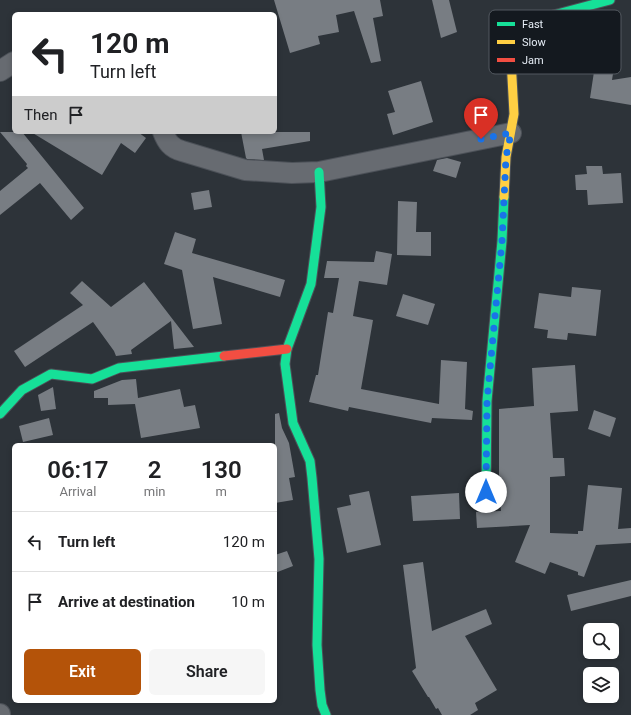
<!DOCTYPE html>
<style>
body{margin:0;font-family:Roboto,sans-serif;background:#f6f6f6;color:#202124;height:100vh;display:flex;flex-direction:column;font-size:15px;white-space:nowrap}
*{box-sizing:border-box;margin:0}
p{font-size:13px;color:#757577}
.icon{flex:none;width:22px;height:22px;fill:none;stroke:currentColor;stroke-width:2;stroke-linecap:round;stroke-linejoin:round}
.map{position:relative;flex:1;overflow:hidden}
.details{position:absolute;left:12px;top:443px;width:265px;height:260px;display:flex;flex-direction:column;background:#fff;border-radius:6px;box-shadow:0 2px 6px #0003}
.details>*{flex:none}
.top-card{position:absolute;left:12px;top:12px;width:265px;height:122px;border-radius:6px;box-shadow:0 2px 6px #0003;background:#fff;color:#202124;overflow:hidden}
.buttons{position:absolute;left:583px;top:623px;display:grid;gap:8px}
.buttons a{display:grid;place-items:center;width:36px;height:36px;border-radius:6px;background:#fff;box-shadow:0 2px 6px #0003;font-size:20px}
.pin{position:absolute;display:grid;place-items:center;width:34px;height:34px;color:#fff;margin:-41px -17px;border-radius:50% 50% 50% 0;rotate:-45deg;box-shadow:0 0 4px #0007}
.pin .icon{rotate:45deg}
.me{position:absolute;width:44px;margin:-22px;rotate:0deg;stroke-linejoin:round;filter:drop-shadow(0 0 3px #0008)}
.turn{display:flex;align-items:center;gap:14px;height:84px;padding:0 12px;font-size:18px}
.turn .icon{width:52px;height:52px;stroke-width:2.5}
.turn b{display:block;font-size:28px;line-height:34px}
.then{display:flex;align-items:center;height:38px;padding:0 12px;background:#0003;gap:8px;font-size:15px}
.eta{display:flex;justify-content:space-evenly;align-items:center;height:68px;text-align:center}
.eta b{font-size:24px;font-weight:600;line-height:28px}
.primary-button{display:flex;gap:8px;margin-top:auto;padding:8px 12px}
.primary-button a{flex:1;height:46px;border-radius:6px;background:#b45309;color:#fff;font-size:16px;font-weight:600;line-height:46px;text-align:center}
.primary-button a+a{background:#f6f6f6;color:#202124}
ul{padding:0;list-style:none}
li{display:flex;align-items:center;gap:12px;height:60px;padding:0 12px;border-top:1px solid #e0e0e0}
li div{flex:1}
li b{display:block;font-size:15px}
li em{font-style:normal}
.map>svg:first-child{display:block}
.building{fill:#787d83}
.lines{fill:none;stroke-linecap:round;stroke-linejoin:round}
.street-casing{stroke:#4c5158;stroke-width:22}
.fast-casing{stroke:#4c5158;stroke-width:11}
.slow-casing{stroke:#4c5158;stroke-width:11}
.jam-casing{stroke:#4c5158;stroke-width:11}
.street{stroke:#676b71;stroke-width:20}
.fast{stroke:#16e098;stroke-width:9}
.slow{stroke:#ffcf43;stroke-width:9}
.jam{stroke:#f24e42;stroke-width:9}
.route{stroke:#1a73e8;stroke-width:7;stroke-dasharray:0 12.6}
.key{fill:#14191f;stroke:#535960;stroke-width:1}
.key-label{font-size:11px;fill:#e6edf6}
</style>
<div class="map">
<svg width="631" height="715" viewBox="0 0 631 715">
<rect width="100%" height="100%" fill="#2d3339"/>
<g class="building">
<path d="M274 0H380L383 16 373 18 381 61 371 63 354 11 336 15 339 32 318 36 320 44 290 53Z"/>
<path d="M432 0H449L457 32 441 38Z"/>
<path d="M597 52 616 55 612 80 631 77V105L590 98Z"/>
<path d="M421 81 433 122 393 135 387 114 395 112 388 91Z"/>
<path d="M0 132H22L84 208 71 220 40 183 0 215V191L28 168 26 166 27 164Z"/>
<path d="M31 132H138L146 138 135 153 121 143 102 175Z"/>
<path d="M241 132H310V141L262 149 264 160 247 159 246 158Z"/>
<path d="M447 158 461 162 456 178 433 171 437 160Z"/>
<path d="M586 166H602L603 174 621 173 623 203 588 205 587 190H576L575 175 587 174Z"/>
<path d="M209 190 212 207 194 210 191 193Z"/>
<path d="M398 201 417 202 416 232H431V256L397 255Z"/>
<path d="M175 232 196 239 192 253 285 280 280 297 213 277 222 324 193 329 182 270 164 264Z"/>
<path d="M376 251 392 254 387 285 359 281 353 316 373 320 361 389 439 404 441 360 467 362 465 409 473 411 472 420 432 418 431 423 349 407 348 411 309 402 316 375H318L328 312 333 313 339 278H324L327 261 374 262Z"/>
<path d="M82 281 111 307 144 282 194 347 174 349 171 321 131 350 132 354 116 356 114 351 93 322 25 367 14 351 83 305 70 293Z"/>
<path d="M572 287 601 290 596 336 568 333 567 340 547 338 548 330 534 328 539 293 571 297Z"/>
<path d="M403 294 435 304 428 325 396 316Z"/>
<path d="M575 365 578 411 550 413 553 458H564L565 476 550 477V533L578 534V531H583L588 485 622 488 618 529 631 528V543L596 545 584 577 578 575V572L550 562 545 574 515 562 530 525 477 528 476 512 501 511 499 486V409L534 406 532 368Z"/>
<path d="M136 379 138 398 180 389 184 407 195 405 200 428 141 438 135 404 108 405V398H94V391L122 380Z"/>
<path d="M53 387 56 409 41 411 38 395Z"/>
<path d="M594 410 616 418 610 437 588 429Z"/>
<path d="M279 413 282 428 289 443 295 477 289 478 293 500 275 503V414Z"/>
<path d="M49 418 53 435 23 442 19 426Z"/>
<path d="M369 491 381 545 347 553 337 508 351 505 349 495Z"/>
<path d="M459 493 460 519 413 521 411 496Z"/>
<path d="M287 551 293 566 275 573V555Z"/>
<path d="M423 562 432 631 486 609 492 624 465 636 497 690 475 703 478 710 470 715H442L438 708 436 709 429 697H428L412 671 416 668 403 565Z"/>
<path d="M631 580V596L571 611 567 595Z"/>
</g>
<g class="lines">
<g class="street-casing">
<g id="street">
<path d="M0 71 14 62"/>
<path d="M163 132C167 142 171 148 182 151L245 170 292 173 319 172 511 133"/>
<path d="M0 714V715"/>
</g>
</g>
<g class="fast-casing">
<g id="fast">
<path d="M531 21 610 0"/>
<path d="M319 172 321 207 311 284 287 349 285 364 293 423 310 461 312 478 319 559 317 645 320 690 322 705 326 715"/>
<path d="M0 414 22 390 51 374 92 379 119 368 224 356"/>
<path d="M486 492 487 401 502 241 504 197"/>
</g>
</g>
<g class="slow-casing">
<path id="slow" d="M504 197 506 157 514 114 510 41 515 29 520 25 531 21"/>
</g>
<g class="jam-casing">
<path id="jam" d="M224 356 287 349"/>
</g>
<use href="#street" class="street"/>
<use href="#fast" class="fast"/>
<use href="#slow" class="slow"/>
<use href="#jam" class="jam"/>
</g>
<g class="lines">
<path class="route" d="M481 139 511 133 506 157 502 241 487 401 486 492"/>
</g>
<rect x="489" y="10" width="132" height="64" rx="6" class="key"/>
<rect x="497" y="22" width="18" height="4" fill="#16e098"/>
<rect x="497" y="40" width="18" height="4" fill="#ffcf43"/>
<rect x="497" y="58" width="18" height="4" fill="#f24e42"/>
<g class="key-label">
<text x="522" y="28">Fast</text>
<text x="522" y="46">Slow</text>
<text x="522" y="64">Jam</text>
</g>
</svg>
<div class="buttons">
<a><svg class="icon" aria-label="search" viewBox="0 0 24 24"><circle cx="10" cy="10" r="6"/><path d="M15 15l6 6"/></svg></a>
<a><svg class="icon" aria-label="layers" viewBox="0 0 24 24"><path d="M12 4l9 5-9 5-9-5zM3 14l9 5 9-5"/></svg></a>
</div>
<div class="pin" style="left:481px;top:139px;background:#d93025"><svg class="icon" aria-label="arrive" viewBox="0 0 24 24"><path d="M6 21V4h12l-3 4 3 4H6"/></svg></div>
<svg class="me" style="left:486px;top:492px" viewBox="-20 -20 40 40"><circle r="19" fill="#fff"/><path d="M0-13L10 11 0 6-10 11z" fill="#1a73e8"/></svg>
<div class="top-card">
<div class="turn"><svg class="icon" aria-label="left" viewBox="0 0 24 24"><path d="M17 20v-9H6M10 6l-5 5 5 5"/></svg><div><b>120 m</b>Turn left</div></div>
<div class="then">Then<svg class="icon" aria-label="arrive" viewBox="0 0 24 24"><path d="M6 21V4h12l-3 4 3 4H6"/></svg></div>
</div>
<section class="details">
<div class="eta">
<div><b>06:17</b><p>Arrival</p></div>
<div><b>2</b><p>min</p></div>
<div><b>130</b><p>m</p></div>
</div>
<ul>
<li><svg class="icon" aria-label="left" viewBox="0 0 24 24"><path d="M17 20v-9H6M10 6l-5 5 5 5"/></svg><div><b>Turn left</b></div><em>120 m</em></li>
<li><svg class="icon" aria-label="arrive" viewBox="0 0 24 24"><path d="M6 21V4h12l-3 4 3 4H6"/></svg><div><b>Arrive at destination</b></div><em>10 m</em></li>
</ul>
<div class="primary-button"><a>Exit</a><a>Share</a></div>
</section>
</div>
